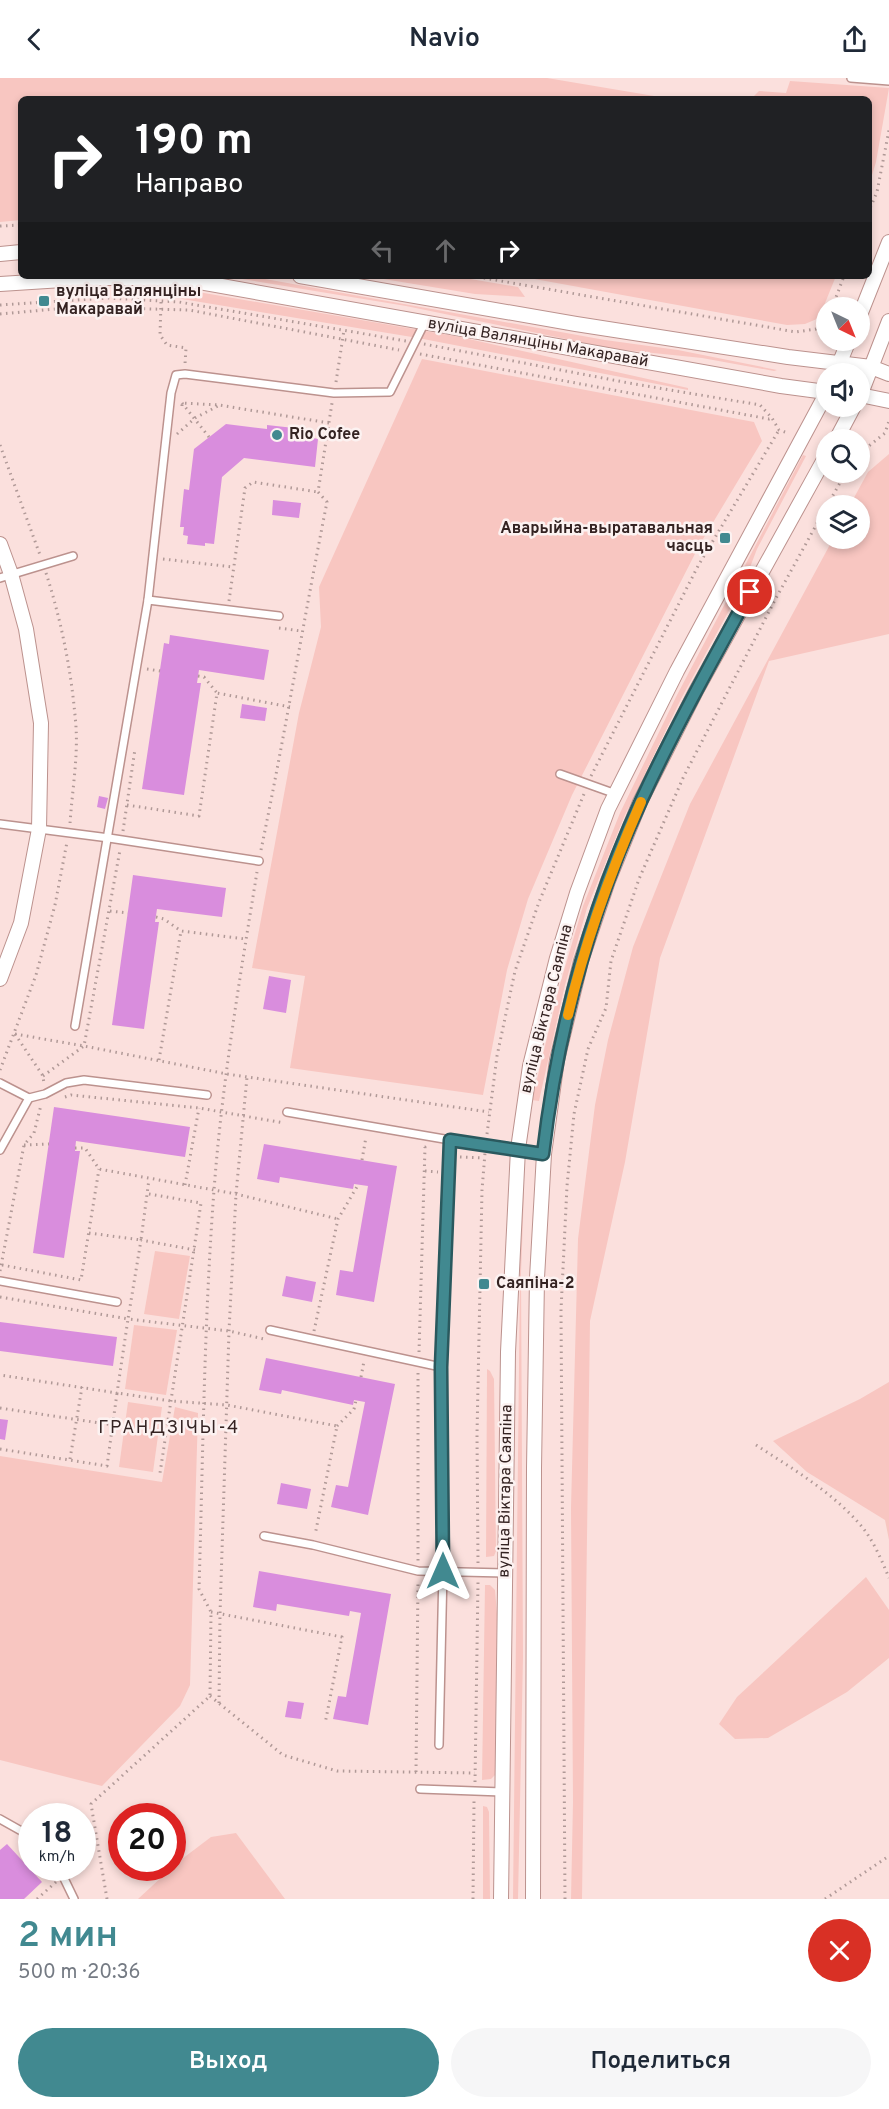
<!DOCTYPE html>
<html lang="ru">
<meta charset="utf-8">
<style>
body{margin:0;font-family:Overpass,sans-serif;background:#f6f6f7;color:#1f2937;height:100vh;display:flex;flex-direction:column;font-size:22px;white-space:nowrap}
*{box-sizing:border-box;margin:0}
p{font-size:20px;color:#747a83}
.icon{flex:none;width:33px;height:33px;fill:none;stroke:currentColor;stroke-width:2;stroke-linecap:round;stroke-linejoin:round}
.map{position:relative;height:1821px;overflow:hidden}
.sheet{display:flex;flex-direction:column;background:#fff;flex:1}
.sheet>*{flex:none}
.hud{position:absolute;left:18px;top:18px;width:854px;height:183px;border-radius:9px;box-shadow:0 3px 9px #0003;background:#202124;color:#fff;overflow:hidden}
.needle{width:39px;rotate:137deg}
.tools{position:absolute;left:816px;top:219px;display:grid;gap:12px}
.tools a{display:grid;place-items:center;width:54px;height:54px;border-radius:50%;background:#fff;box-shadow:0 3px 9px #0003;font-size:30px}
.speed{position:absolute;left:18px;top:1725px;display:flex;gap:12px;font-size:30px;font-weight:700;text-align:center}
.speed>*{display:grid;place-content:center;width:78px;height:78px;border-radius:50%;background:#fff;box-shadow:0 3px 9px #0003;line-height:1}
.speed small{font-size:15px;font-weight:400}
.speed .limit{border:9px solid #d22;background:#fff;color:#111}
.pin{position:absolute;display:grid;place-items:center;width:51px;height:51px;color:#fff;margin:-26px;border:3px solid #fff;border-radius:50%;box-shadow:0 2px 6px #0007}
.me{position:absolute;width:66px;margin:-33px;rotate:0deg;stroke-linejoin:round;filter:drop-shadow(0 0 4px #0008)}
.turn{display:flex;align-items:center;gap:21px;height:126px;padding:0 18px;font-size:27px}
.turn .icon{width:78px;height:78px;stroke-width:2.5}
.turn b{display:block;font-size:42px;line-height:51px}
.lanes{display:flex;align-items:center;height:57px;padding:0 18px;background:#0003;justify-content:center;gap:30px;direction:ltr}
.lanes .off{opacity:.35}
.round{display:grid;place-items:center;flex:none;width:63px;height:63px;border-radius:32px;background:#f6f6f7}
.head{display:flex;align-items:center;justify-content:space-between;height:102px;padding:0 18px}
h1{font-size:36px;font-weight:600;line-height:45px;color:#418990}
.button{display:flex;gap:12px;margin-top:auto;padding:12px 18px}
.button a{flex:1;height:69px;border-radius:36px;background:#418990;color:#fff;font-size:24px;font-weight:600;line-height:69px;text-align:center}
.button a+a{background:#f6f6f7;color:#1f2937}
header{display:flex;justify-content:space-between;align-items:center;height:78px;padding:0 18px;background:#fff;font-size:27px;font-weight:600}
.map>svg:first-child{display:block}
.green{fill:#f8c6c1}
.building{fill:#d98ddd}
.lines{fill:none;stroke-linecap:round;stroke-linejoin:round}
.lane-casing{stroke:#bc928e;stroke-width:10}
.street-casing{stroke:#bc928e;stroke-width:16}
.path{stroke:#b09997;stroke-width:3;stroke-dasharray:1.5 4.5;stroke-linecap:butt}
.lane{stroke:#fff;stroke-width:7}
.street{stroke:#fff;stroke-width:14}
.route-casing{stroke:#2a595e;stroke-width:15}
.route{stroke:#418990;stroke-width:10}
.slow{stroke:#f59e0b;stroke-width:10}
.poi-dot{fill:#418990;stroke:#fcf2f1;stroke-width:2}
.labels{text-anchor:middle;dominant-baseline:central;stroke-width:5;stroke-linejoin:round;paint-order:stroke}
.poi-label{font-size:16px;font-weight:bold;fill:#342322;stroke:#fcf2f1;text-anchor:start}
.street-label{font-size:16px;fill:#342322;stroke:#fcf2f1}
.neighbourhood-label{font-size:18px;letter-spacing:1.5px;fill:#342322;stroke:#fcf2f1}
</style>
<header><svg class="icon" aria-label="back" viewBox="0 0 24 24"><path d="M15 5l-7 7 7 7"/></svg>Navio<svg class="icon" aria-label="share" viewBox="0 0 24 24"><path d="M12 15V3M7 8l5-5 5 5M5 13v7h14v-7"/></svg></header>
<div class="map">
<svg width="889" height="1821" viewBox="0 0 889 1821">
<rect width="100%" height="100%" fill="#fbe0dd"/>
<g class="green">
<path d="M0 0H547L672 21H21V142L0 144Z"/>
<path d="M790 3 889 10 876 84 869 107 868 21H751L759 13 786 15Z"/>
<path d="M224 198H248L605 262 678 272 777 292 774 293 702 280 614 271 406 228Z"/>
<path d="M365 198H453L518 209 525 219 475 216Z"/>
<path d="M518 198H836L819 240 805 246 787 247Z"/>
<path d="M161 210 181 211 460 259 688 310V312L418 260 182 221 117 216Z"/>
<path d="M422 281 754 344 762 363 700 466 572 717 528 821 507 892 483 1017 290 990 305 898 252 890 299 635 321 549 319 509Z"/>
<path d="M889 376V556L769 583 660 880 625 1084 590 1243 582 1821H571L573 1724 571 1430 578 1161 595 1027 608 962 633 869 690 726 833 461 860 460V428L850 427 868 394Z"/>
<path d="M803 377 806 378 757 471 744 505 681 621 625 737 587 830 565 907 539 1023 532 1022 560 906 583 828 620 735 676 619Z"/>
<path d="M521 1111 524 1114 521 1195 523 1579 518 1821H513Z"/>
<path d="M155 1173 190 1178 179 1241 144 1236Z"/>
<path d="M134 1247 177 1252 166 1317 125 1311Z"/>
<path d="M487 1291 490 1293 494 1301 496 1473 494 1478 486 1479Z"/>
<path d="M889 1304V1462L885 1442 807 1394 773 1363 860 1321Z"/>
<path d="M128 1324 162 1329 153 1394 119 1389Z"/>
<path d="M175 1329 198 1335 190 1607 180 1628 102 1708 0 1682V1378L162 1404Z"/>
<path d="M866 1499 889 1532V1580L847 1614 768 1660 735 1661 719 1646 737 1619Z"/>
<path d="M485 1507H490L495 1512 497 1536 495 1697 491 1701 482 1702Z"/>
<path d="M483 1728 487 1729 489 1734 490 1821H483Z"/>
<path d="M236 1755 285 1821H138L178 1784 211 1759Z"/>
</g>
<g class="building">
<path d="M226 346 267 351V347L303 351 302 354 310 355 309 359 318 361 315 389 244 380 222 399 214 466 205 465V468L187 466 188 458 183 457 184 449H180L184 411 189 412 194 371Z"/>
<path d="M273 422 301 425 299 440 272 437Z"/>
<path d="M170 557 269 572 264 602 199 592 197 605H201L184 717 142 711 164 565 169 566Z"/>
<path d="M242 626 267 630 265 643 240 640Z"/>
<path d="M99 718 108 720 105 731 97 729Z"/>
<path d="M133 797 226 810 222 839 157 831 155 844H159L144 951 112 947Z"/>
<path d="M269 898 291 902 286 935 263 931Z"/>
<path d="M54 1029 190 1049 185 1079 76 1063 75 1073H80L64 1180 33 1175Z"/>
<path d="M264 1066 397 1088 374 1224 336 1217 340 1192 353 1194 368 1108 354 1106 353 1111 280 1099 279 1105 257 1101Z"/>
<path d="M286 1198 316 1204 312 1224 282 1218Z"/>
<path d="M0 1244 117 1259 113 1288 0 1273Z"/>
<path d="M266 1280 395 1306 368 1437 331 1429 336 1407 348 1409 365 1324 354 1322 353 1327 282 1312 281 1316 259 1312Z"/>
<path d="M0 1341 8 1342 5 1362 0 1361Z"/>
<path d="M281 1405 311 1411 307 1431 277 1426Z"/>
<path d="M259 1493 391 1516 368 1647 333 1641 338 1618 346 1619 361 1535 350 1533 349 1538 277 1526 276 1533 253 1529Z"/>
<path d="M288 1623 304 1625 301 1641 285 1639Z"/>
<path d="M7 1766 42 1804 24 1821H0V1772Z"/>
</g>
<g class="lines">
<g class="lane-casing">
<g id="lane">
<path d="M851 0 889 3"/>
<path d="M0 500 73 478"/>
<path d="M148 522 279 538"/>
<path d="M560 696 616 716"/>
<path d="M0 746 109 760 259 783"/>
<path d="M75 948 148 522 171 315 176 297 185 296 334 315 390 314 425 244"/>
<path d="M0 1005 29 1020 45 1016 66 1005 84 1002 207 1017"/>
<path d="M287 1034 450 1062 441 1289 443 1493 439 1667"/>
<path d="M450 1062 518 1071"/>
<path d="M0 1072 29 1020"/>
<path d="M0 1203 117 1224"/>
<path d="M270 1252 441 1289"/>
<path d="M264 1458 313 1467 418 1493 505 1495"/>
<path d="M420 1711 502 1714"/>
<path d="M0 1741 32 1759"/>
<path d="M59 1790 74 1821"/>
</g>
</g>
<g class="street-casing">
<g id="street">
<path d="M0 176 21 174"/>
<path d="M300 198 576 246 788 279 871 289 889 296"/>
<path d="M0 206 94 200H177L781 308 826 314"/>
<path d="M860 237 889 164"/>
<path d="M835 296 849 262"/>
<path d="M860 317 889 323"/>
<path d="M860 318 889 243"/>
<path d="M836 362 854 328"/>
<path d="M0 466 11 496 26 551 41 645 39 751 21 845 0 901"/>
<path d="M501 1821 508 1274 518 1071 530 988 557 880 577 815 608 731 677 593 826 316"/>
<path d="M533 1821 534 1390 537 1200 544 1076 557 982 581 883 608 803 640 724 696 613 826 378"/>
</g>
</g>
<g class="path">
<path d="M868 135 877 114 889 52"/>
<path d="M0 148 21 147"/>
<path d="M472 198 796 254 816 251 826 242"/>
<path d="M161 224 160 257 167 267 186 270 185 286"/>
<path d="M0 227 108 220 179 224 406 263"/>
<path d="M832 230 844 198"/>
<path d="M0 236 78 229 189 232 399 272"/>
<path d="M424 266 629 305 760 327 772 340 779 352 788 355"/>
<path d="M420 276 769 341 772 340"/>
<path d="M336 304 344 252"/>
<path d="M182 325 209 359"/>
<path d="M182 328V325L219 327 329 345"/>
<path d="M177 356 195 340 218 328"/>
<path d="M0 367 40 477"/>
<path d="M860 375 885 355 889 343"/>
<path d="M827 428 846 394"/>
<path d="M163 481 233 489"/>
<path d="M46 495C62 545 72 596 76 649 78 680 72 714 70 746"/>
<path d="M229 523 245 410 253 404 318 414"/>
<path d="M279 550 301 553"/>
<path d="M147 591 160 593"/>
<path d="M198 598 204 599 217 615"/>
<path d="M591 698 698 488 779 352"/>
<path d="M127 727 199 738 217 615 290 629"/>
<path d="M123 753 135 671"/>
<path d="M261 772C285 656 304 540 327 424L318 414 332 325"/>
<path d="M110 833 128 835"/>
<path d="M156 839 164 841 181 853 246 861"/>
<path d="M15 956 84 968 227 996 489 1034"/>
<path d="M15 956 43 998 44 1006"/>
<path d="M159 982 181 853"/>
<path d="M0 992 36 897 55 827 67 764"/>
<path d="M43 998 84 968 120 772"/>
<path d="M65 1019 71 1017 199 1030 284 1045"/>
<path d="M487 1056 497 978 515 893 539 824 584 716"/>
<path d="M24 1067 49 1066"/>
<path d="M75 1070H85L99 1091 236 1116 338 1141"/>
<path d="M460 1079 484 1080"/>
<path d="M362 1082 366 1059"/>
<path d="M425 1093 438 1094"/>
<path d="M185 1107 199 1030"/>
<path d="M149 1116 201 1125 160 1395"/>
<path d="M89 1155 141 1162 149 1101"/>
<path d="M195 1172 141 1162 128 1241 229 1253 264 1261"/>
<path d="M2 1187 81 1202 99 1091"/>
<path d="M0 1193 24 1067 34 1055 41 1027"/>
<path d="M0 1219 128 1241 117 1315 0 1297"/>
<path d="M314 1253 338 1141 358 1107"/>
<path d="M419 1274 425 1069H424"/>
<path d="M418 1295V1484"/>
<path d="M361 1299 364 1283"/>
<path d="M0 1330 113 1347"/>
<path d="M337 1348 354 1331 356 1322"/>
<path d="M756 1367C793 1391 834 1415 863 1450 874 1464 882 1483 889 1500"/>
<path d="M0 1371 107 1388 117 1315 171 1323 227 1327 337 1348 315 1457"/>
<path d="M70 1381 82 1309"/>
<path d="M478 1485 477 1356 482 1112 485 1075"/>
<path d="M211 1534 342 1559 325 1646"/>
<path d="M210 1618 283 1677 337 1693 475 1695"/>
<path d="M219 1625 220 1536 229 1253 236 1116 247 999"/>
<path d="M416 1694 418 1502"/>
<path d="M475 1704 478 1504"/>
<path d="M37 1821 56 1804"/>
<path d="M107 1821 91 1726 210 1618 211 1534 199 1511C203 1378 204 1245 214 1112 222 1005 240 899 257 794"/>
<path d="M473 1821 474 1723"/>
<path d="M565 1821 561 1232 567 1108 574 1036 588 971 606 930 611 883 639 801 683 700 775 522 826 429"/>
<path d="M825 1821 889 1778"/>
</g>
<use href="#lane" class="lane"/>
<use href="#street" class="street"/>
</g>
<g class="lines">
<g class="route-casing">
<path id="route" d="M443 1493 441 1289 450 1062 543 1076C557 955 590 834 641 723 674 652 712 583 750 514"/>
</g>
<use href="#route" class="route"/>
<path class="slow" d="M568 937C585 863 611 793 641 724"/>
</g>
<g class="poi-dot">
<rect x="38" y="217" width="12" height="12" rx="3"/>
<circle cx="277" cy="357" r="6"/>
<rect x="719" y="454" width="12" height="12" rx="3"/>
<rect x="478" y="1200" width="12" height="12" rx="3"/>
</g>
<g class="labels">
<g class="poi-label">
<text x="56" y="214">вуліца Валянціны<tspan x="56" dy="18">Макаравай</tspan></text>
<text x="289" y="357">Rio Cofee</text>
<text x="713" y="451" text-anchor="end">Аварыйна-выратавальная<tspan x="713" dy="18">часць</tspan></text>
<text x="496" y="1206">Саяпіна-2</text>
</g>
<g class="street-label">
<text transform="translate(538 265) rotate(10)">вуліца Валянціны Макаравай</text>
<text transform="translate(547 931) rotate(-76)">вуліца Віктара Саяпіна</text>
<text transform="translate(506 1413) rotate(-89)">вуліца Віктара Саяпіна</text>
</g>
<g class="neighbourhood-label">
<text x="169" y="1350">ГРАНДЗІЧЫ-4</text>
</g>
</g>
</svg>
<div class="tools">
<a><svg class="needle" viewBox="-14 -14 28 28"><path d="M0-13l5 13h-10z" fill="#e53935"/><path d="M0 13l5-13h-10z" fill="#747a83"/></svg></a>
<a><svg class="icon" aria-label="sound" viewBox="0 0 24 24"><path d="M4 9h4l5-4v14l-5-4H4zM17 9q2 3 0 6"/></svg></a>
<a><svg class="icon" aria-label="search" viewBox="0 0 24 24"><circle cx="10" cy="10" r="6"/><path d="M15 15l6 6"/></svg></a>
<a><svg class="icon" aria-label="layers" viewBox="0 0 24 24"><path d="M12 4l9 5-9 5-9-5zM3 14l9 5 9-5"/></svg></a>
</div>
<div class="speed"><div>18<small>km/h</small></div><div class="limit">20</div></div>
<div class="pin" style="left:750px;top:514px;background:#d93025"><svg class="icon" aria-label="arrive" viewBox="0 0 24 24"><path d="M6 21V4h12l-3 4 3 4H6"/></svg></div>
<svg class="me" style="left:443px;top:1493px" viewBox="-20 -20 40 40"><path d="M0-17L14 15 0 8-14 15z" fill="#418990" stroke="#fff" stroke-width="4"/></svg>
<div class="hud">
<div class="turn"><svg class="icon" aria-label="right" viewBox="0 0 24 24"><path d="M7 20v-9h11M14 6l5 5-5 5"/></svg><div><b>190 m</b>Направо</div></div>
<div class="lanes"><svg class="icon off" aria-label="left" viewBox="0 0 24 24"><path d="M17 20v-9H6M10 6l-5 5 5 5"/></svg><svg class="icon off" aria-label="ahead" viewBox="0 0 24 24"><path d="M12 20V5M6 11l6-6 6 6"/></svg><svg class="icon" aria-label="right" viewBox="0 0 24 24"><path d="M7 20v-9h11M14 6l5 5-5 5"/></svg></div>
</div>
</div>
<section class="sheet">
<div class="head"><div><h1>2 мин</h1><p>500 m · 20:36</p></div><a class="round" style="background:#d93025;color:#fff"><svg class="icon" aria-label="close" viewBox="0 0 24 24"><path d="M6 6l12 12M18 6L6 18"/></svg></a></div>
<div class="button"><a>Выход</a><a>Поделиться</a></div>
</section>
